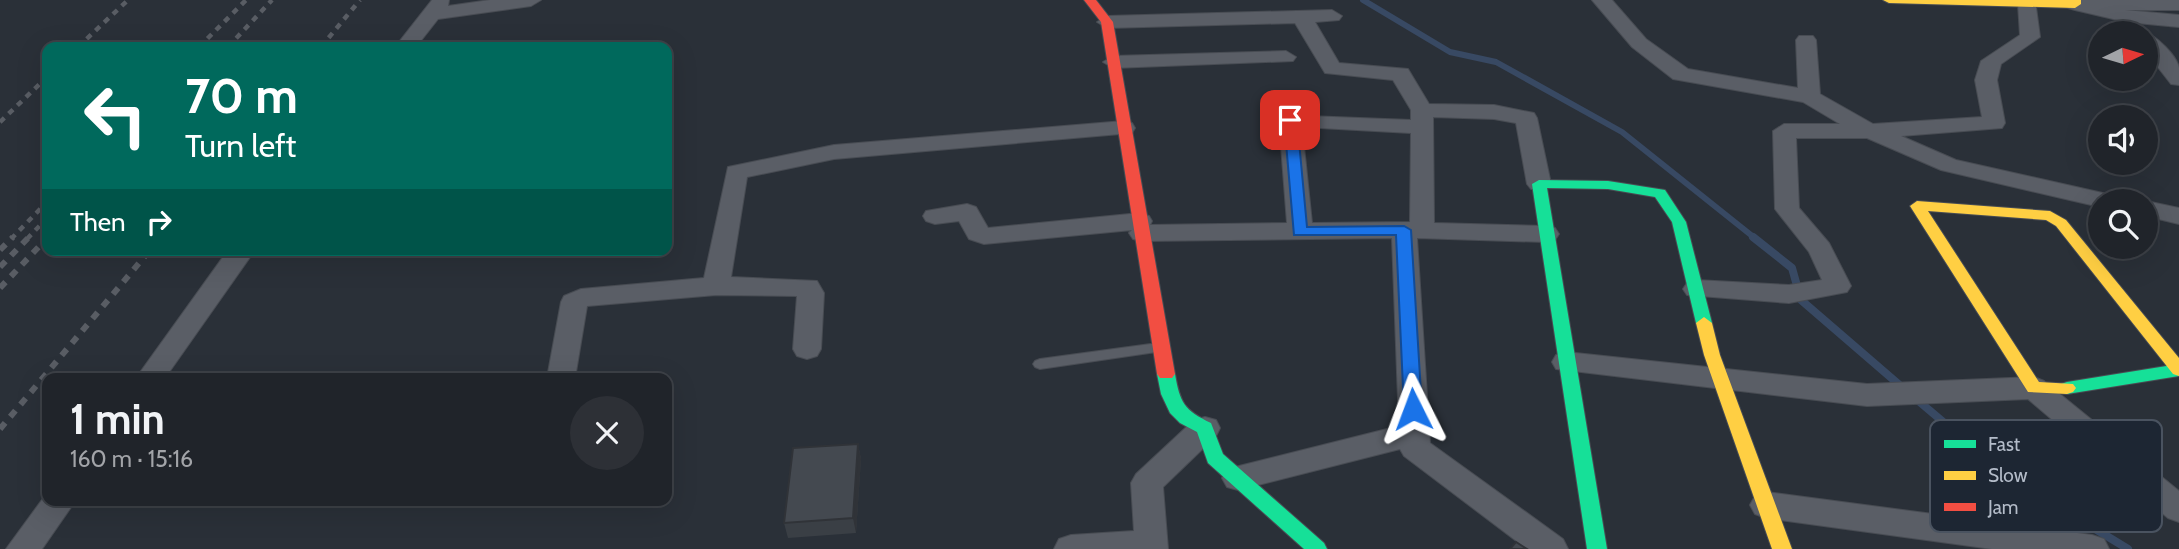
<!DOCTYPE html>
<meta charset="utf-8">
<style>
body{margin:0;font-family:Cabin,sans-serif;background:#2d3036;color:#f1f3f6;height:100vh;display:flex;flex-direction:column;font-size:26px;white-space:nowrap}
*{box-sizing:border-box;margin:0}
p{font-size:23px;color:#a2a4a8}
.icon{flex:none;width:38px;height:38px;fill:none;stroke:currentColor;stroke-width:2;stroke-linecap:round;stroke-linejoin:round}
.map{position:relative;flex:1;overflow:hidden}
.side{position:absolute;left:42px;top:373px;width:630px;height:133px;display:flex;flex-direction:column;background:#20242a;border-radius:14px;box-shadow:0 7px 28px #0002,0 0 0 2px #3d4147}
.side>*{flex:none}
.banner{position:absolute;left:42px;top:42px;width:630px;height:214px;border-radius:14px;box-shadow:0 7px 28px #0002,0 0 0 2px #3d4147;background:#00695c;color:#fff;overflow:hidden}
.needle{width:46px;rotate:85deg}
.fabs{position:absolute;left:2088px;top:21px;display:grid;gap:14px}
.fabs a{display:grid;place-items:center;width:70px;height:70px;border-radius:50%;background:#20242a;box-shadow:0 7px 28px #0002,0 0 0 2px #3d4147;font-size:35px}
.pin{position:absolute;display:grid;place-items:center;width:60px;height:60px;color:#fff;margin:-30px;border-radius:14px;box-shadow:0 4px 10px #0006}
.me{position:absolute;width:77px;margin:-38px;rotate:357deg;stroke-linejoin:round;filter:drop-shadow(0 0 5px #0008)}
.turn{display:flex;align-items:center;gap:24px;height:147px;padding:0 28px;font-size:32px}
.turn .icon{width:91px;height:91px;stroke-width:2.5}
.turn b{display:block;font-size:49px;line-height:60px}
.then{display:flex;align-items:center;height:66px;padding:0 28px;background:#0003;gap:14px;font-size:26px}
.round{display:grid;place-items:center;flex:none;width:74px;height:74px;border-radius:37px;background:#2d3036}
.headline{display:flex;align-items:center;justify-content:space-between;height:119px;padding:0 28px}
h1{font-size:42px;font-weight:700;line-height:52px}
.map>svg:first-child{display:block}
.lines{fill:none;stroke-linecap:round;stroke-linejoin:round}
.stream-far1{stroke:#384963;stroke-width:6}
.stream{stroke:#384963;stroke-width:8}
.lane-casing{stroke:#484c53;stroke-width:2}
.street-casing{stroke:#484c53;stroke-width:2}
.fast-casing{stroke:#484c53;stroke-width:2}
.slow-casing{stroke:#484c53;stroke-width:2}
.jam-casing{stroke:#484c53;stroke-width:2}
.lane{fill:#5a5e66;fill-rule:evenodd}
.street{fill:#5a5e66;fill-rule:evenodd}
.fast{fill:#16e098;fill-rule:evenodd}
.slow{fill:#ffcf43;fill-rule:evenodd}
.jam{fill:#f24e42;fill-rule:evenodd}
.rail-far1{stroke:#595d64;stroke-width:4.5;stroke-dasharray:6 6;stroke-linecap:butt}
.rail{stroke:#595d64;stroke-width:6;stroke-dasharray:8 8;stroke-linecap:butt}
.wall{fill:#3a3f45}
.shaded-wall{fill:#303338}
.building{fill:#444950;stroke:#303338;stroke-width:2}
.route{fill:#1a73e8;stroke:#114b97;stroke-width:2}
.key{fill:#1d2633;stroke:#4a5360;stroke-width:2}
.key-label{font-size:19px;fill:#b4bcc9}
</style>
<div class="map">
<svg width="2179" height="549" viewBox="0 0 2179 549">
<rect width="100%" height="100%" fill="#2a3038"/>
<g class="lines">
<path class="stream-far1" d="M1363 0 1450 52 1496 62 1622 132 1756 239"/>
<g class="stream">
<path d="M1753 237 1792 268 1801 300 1903 388"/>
<path d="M1915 398 1948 426 2000 428 2092 527 2128 549"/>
</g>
<g class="lane-casing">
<path id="lane" d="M1158 343 1163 345 1165 348 1163 351 1040 369 1035 367 1033 364 1035 361 1040 359Z"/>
</g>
<g class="street-casing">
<g id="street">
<path d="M432 0H449L448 6 490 0H541L531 6 438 19 416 47H395Z"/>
<path d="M1592 0H1612L1646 39 1688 69 1798 88 1796 40 1799 36H1813L1816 40 1820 94 1873 124 1982 117 1975 80 1981 61 2020 35 2018 4 2021 0H2035L2040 37 2001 64 1997 80 2005 123 2002 128 1901 136 1956 160 2116 196 2119 201H2100V207L1941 170 1867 138H1796L1799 208 1829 243 1851 286 1847 292 1789 303 1687 295 1683 289 1687 283 1696 280 1789 285 1822 280 1809 252 1775 209 1773 131 1784 124H1840L1803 102 1673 79 1632 47Z"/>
<path d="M2068 0H2179V10H2125L2179 15V27L2126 22 2075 10 2068 8 2065 4Z"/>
<path d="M1332 10 1342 16 1339 20 1315 22 1339 63 1408 69 1429 104 1494 105 1534 113 1537 118 1551 184 1547 189H1531L1527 184 1516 123 1494 119 1433 117 1434 223 1546 226 1555 228 1559 234 1555 240 1546 242 1417 238 1430 443 1563 539 1568 549H1527L1404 456 1400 449 1238 490 1227 487 1222 478 1227 469 1399 426 1392 238 1142 241 1133 239 1129 233 1132 230 984 244 969 239 959 221 935 224 926 221 923 216 926 211 967 204 976 207 988 228 1140 213 1149 216 1152 221 1150 225 1287 223 1279 120 1282 115 1411 120V110L1393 80 1325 73 1295 23 1107 28 1097 22 1107 16ZM1302 127 1411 133 1410 222 1312 223Z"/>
<path d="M2145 33C2156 35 2177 56 2179 68 2179 73 2179 80 2179 85L2171 84 2146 52Z"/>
<path d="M1286 51 1296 57 1293 61 1113 68 1103 62 1113 56Z"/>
<path d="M1124 121 1132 123 1135 128 1132 133 834 159 747 177 731 277 817 281 824 293 821 349 817 356 807 359 797 356 793 349 797 296 716 295 587 306 575 378H547L561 302 564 296 581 289 704 278 728 167 834 145Z"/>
<path d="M2146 201 2179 208V224L2146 216Z"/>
<path d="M228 250H255L165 378H136Z"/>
<path d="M1566 352 1867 384 2034 377 2044 381 2179 491V522L2168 518 2028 399 1867 406 1556 369 1552 362 1556 355Z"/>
<path d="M1205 417 1216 420 1220 428 1216 436 1163 487 1168 549H1054L1059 539 1071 535 1134 531 1131 483 1136 474 1194 420Z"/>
<path d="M1766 492 2092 535 2104 539 2109 549H1992L1766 518 1755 514 1750 505 1755 496Z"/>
<path d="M47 493V500H76L42 549H6Z"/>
</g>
</g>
<g class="fast-casing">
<g id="fast">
<path d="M1539 180 1608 181 1665 190 1686 222 1712 323 1704 329 1696 323 1672 222 1655 197 1608 189 1547 188 1607 549H1587L1532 184Z"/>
<path d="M2179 364V376L2067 394 2061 392 2058 388 2061 384 2067 382Z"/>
<path d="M1166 368 1172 370 1175 374C1180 403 1184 410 1211 423L1223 454 1324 543 1327 549H1304L1208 463 1197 432 1180 423 1170 413 1161 394 1157 374 1160 370Z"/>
</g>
</g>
<g class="slow-casing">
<g id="slow">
<path d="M1883 0H2081V4L2075 8 1889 3Z"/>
<path d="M1917 201 2050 211 2066 220 2179 358V376L2173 374 2056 226 2046 220 1928 211 2039 382 2073 384 2076 388 2073 392 2067 394 2028 392 1910 206Z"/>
<path d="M1704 317 1712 323 1720 355 1792 549H1772L1704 355 1696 323Z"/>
</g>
</g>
<g class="jam-casing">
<path id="jam" d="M1084 0H1096L1113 22 1175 374 1172 378H1160L1157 374 1101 22Z"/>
</g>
<use href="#lane" class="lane"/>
<use href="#street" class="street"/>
<use href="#fast" class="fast"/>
<use href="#slow" class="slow"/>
<use href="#jam" class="jam"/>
<g class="rail-far1">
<path d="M78 47 128 0"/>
<path d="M199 47 246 0"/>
<path d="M228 47 272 0"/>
<path d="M321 47 360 0"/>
<path d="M0 122 47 77"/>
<path d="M11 239 47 202"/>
<path d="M27 239 47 218"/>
</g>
<g class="rail">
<path d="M0 250 13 237"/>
<path d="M0 267 29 237"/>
<path d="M0 288 47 238"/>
<path d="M0 429 150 250"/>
</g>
</g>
<path class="wall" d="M858 444 861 459 856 533 788 538 784 523Z"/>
<path class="shaded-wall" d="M858 444 861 459 856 533 853 518Z"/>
<g class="building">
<path d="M858 444 853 518 784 523 793 448Z"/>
<path d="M1516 542 1527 549H1510Z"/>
</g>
<path class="route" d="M1290 116 1297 120 1307 227 1404 226 1411 230 1422 409 1419 413H1406L1404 409 1396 235H1294L1284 120Z"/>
<rect x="1930" y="420" width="232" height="112" rx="10" class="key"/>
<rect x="1944" y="440" width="32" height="8" fill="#16e098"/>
<rect x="1944" y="471" width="32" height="9" fill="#ffcf43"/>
<rect x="1944" y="503" width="32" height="8" fill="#f24e42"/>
<g class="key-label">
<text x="1988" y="451">Fast</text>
<text x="1988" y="482">Slow</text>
<text x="1988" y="514">Jam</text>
</g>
</svg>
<div class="fabs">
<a><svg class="needle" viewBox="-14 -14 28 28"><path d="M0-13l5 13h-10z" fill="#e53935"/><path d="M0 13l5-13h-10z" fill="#a2a4a8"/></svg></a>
<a><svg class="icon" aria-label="sound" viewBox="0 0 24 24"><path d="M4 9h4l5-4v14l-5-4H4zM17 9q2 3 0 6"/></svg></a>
<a><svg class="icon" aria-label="search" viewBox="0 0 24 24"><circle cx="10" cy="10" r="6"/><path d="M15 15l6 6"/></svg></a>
</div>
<div class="pin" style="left:1290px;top:120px;background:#d93025"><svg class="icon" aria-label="arrive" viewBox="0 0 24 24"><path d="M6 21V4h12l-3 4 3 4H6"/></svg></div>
<svg class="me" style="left:1413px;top:409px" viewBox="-20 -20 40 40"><path d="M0-17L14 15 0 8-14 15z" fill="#1a73e8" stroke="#fff" stroke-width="4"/></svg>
<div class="banner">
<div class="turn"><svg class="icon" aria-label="left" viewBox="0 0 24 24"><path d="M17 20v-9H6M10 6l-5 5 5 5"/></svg><div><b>70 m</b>Turn left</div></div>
<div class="then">Then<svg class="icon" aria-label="right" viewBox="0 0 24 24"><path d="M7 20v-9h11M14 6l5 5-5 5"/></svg></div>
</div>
<section class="side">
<div class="headline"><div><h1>1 min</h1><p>160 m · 15:16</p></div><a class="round"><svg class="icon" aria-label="close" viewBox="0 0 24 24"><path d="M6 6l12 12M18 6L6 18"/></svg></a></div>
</section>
</div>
